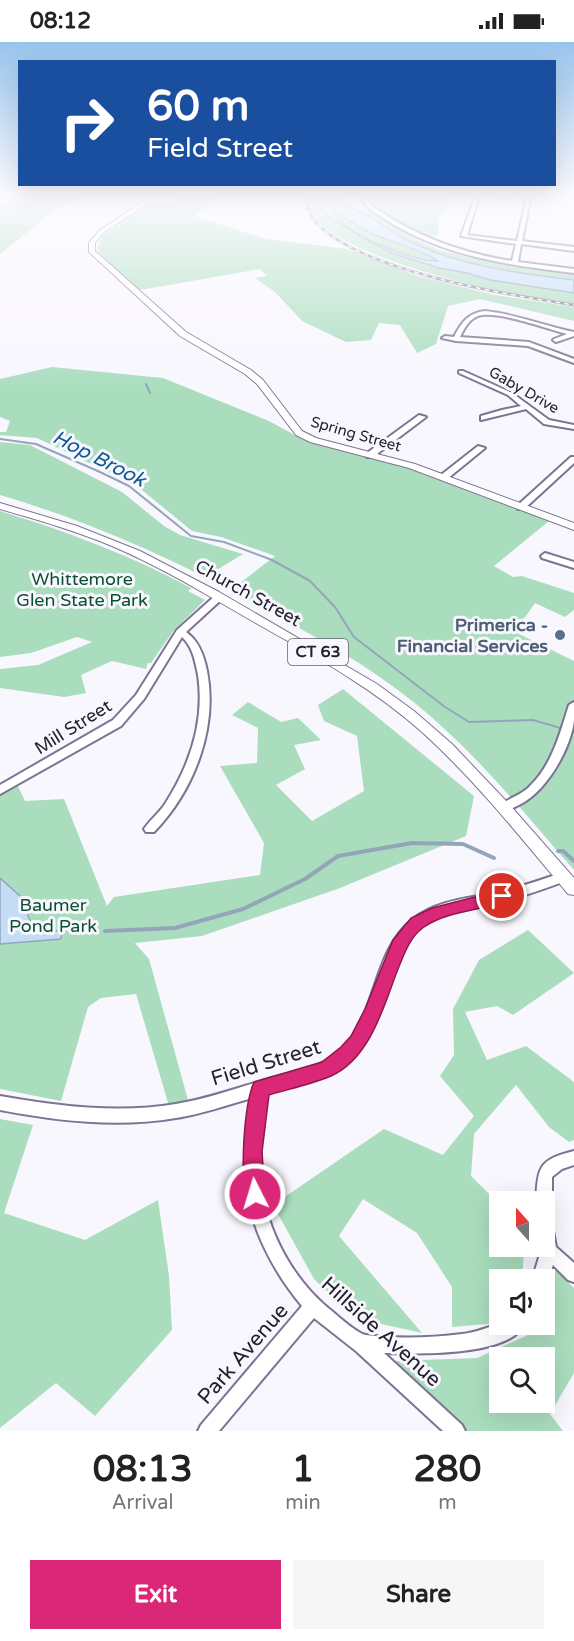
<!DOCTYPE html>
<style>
body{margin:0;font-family:"Varela Round",sans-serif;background:#f6f6f6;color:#222;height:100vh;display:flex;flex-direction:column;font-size:22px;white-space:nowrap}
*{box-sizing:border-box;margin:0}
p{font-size:20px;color:#767676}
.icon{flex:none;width:33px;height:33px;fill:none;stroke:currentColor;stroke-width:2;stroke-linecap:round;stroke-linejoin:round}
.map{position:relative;height:1389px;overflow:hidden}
.sheet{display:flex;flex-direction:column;background:#fff;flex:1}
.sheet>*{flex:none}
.guide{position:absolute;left:18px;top:18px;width:538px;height:126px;border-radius:0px;box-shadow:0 6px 24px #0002;background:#1a4fa0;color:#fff;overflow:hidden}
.needle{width:39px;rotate:339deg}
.controls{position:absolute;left:489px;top:1149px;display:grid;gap:12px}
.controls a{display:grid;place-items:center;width:66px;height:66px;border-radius:0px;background:#fff;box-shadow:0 6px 24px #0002;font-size:30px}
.pin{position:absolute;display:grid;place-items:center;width:51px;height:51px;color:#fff;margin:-26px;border:3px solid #fff;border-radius:50%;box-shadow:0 2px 6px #0007}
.me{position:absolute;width:66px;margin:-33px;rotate:355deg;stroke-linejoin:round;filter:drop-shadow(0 0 4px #0008)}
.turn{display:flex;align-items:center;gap:21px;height:126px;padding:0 30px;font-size:27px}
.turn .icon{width:78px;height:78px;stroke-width:2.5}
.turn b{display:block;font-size:42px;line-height:51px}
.eta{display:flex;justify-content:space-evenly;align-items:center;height:102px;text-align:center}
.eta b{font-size:36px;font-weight:700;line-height:42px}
.cta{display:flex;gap:12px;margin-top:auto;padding:12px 30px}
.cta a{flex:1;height:69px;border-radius:0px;background:#db2777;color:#fff;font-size:24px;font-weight:700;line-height:69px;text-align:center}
.cta a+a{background:#f6f6f6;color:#222}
.status{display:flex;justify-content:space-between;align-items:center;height:42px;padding:0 30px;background:#fff;direction:ltr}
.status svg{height:16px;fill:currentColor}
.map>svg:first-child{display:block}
.green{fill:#aaddbe;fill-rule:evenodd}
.water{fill:#c3ddf6;stroke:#94a5ba;stroke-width:1.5;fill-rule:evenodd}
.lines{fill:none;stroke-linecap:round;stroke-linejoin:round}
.stream-far1{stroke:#94a5ba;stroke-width:2}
.stream{stroke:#94a5ba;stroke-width:4}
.minor-casing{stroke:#7c7493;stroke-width:4}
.major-casing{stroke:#7c7493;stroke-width:2}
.minor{fill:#fff;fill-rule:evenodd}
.major{fill:#fff;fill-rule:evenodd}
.rail-casing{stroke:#84818b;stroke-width:3}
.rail{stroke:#f9f7fe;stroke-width:1.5;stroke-dasharray:4.5;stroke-linecap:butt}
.route{fill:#db2777;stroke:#8e194d;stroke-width:1.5}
.service-dot{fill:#5c6f8a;stroke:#f9f7fe;stroke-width:2}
.labels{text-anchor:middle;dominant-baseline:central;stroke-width:6;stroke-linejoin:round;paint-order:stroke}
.far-street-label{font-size:15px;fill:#25212e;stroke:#f9f7fe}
.shield{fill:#f9f7fe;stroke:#65616c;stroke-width:1.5}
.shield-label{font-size:16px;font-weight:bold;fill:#25212e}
.park-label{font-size:18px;fill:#094f30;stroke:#f9f7fe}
.street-label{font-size:18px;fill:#25212e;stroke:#f9f7fe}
.service-label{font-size:18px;font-weight:bold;fill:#4e5e75;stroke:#f9f7fe;text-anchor:end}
.water-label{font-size:20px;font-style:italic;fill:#0a5a90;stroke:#f9f7fe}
.near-street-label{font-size:21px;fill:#25212e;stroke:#f9f7fe}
</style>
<div class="status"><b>08:12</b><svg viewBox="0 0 49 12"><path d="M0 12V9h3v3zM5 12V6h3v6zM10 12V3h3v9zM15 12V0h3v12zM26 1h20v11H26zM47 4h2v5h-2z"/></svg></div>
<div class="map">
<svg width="574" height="1389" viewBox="0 0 574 1389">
<rect width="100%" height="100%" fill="#f9f7fe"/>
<g class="green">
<path d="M8 151H88L56 167 0 212V161L7 160Z"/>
<path d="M192 151H243L226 152 194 174 266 197 347 207 418 234 495 253 574 265V279L480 257 448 264 436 302 417 311 400 283 379 281 371 298 346 300 302 279 275 250 255 236 267 234 260 227 140 248 115 228 97 207 102 194 150 161 161 164C172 158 181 158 192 151Z"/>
<path d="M307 151H318L317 161 327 174 365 197 392 211 439 226 467 231 490 238 574 251V262C529 257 296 214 307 151Z"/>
<path d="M367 151H537L510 153 508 158 452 152 439 177 438 193C412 199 385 170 366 155Z"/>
<path d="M372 168C393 183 415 200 440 208 484 221 529 224 574 230V238C516 231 455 222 403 196 388 188 373 177 359 169Z"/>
<path d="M333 170C345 175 354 183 366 189 389 202 416 206 439 220 415 221 342 192 333 170Z"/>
<path d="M52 325 163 336 269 379 302 397 413 427 549 479 494 524 513 535 522 534 574 551V568L565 575 535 561 526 574 511 588 574 619V828C518 764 465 697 395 646 344 608 286 580 231 548L275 514 221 495 192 489 137 444 37 396 0 393V390H6L10 379 0 375V337Z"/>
<path d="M0 400 30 403 122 450 164 484 180 493 243 512 205 535C139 502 71 474 0 453Z"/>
<path d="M0 469C66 489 130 513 191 546L188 549 205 558 174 588 151 621H148L146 627 112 619 81 633 86 651 64 655 0 646V627L38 623 92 600 77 595 31 611 0 615Z"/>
<path d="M343 647 474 754 466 794 340 846 202 894 135 901 149 917 188 1058 169 1064 136 952 101 956 88 965 61 1059 0 1047V753L18 744 25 759 64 757 107 864 114 855 260 833 264 801 220 724 257 721 258 686 232 673 248 660 281 680 298 676 321 698 294 703 305 727 276 743 312 779 364 749 357 694 324 679 318 663Z"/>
<path d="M528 888 574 931 513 973 497 964 465 970 487 1018 526 1004 574 1040V1098L569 1100 549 1085 516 1043 474 1092 471 1134 499 1162 500 1204 524 1205 523 1225 518 1237 500 1238 499 1281 452 1285V1245L417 1191 363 1157 339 1194 422 1291 354 1276 314 1237 273 1163 384 1087 443 1113 474 1074 440 1034 454 1013 453 967 479 918Z"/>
<path d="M0 1077 33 1083 4 1171 85 1198 158 1158 169 1234 172 1288 95 1374 56 1341 0 1386Z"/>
<path d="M554 1227 574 1246V1331L550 1372 563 1389H467L391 1319 477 1316 528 1293 532 1283 544 1282 545 1251ZM500 1316H544V1360H500Z"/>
</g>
<g class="water">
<path d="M318 151H338C342 163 360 169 370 175 381 181 390 189 401 195 453 223 516 231 574 238V251L490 238 467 231 439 226 392 211 365 197 327 174 317 161ZM334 170C346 175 356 184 367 189 390 201 417 205 438 219 417 221 340 191 334 170Z"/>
<path d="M0 836 21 855 34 889H59L62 890 61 897 0 902Z"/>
</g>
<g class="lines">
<g class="stream-far1">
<path d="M146 342 150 351"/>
<path d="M0 397 36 402 100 430 129 444 191 494 224 500 272 518 310 539 335 565 354 595 445 665 469 680 533 678 574 690"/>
</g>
<g class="stream">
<path d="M558 809H563L574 819"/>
<path d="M105 889 175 886 243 867 305 837 338 814 412 801 463 802 494 816"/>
</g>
<g class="minor-casing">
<g id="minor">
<path d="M360 151H364C367 163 377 167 387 174 426 198 467 212 512 219L516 202 461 194 474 158 476 157 478 158 467 193 517 199 527 155 531 154 522 199 574 205V209L521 202 518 220 574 227V231C507 223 442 214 385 177 374 170 363 165 360 151Z"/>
<path d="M485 269C516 272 544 284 574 290V294L556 300 553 298 554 297 567 292C548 287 496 268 478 274 469 277 464 287 460 295L529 300 574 317V321L528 304 456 299 442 296 445 294 454 295C461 281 468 271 485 269Z"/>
<path d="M459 329H463L512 351 549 378 574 383V387L544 382 526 367 481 378V374L502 368 521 364 508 353 459 331Z"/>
<path d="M419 373 426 375 373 415H367V411Z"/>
<path d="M478 404 485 406 447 437H441V433Z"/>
<path d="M571 415H574V421L524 467H518V463Z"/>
<path d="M545 511 574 520V526L542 516 541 514Z"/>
<path d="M219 552 224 555 222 557 186 590C199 599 204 614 207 629 218 686 194 749 154 790H146L144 787C150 778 159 771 165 762 190 723 205 679 198 633 195 619 193 605 182 595L144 657 121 684 0 752V743L113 678 136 653 177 588 216 553Z"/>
<path d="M574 660C574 666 574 672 574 679 570 708 546 750 519 763 512 766 508 770 501 768L499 765C506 757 522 753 530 744 552 723 560 691 569 663Z"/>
<path d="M564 830 568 832 570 835 568 838C547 846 525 854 503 859 476 866 443 866 421 885 404 900 396 920 389 940 381 962 375 988 360 1007 339 1036 300 1042 267 1051 263 1079 258 1109 261 1137 265 1187 293 1239 333 1270 340 1276 358 1292 366 1293 397 1297 431 1296 462 1292 476 1291 489 1284 501 1282 509 1281 517 1282 524 1282 511 1315 413 1312 384 1311L462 1383 465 1389H443L356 1309 314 1276 219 1389H198L201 1383 302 1264C272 1228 248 1182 245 1134 244 1108 248 1082 252 1056 227 1063 202 1072 176 1076 117 1086 58 1079 0 1068V1054C58 1064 117 1072 176 1062 207 1057 237 1046 268 1037 298 1029 332 1025 351 997 377 960 376 906 413 877 438 857 474 856 503 849 524 844 544 837 564 830Z"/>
<path d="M574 1109V1123L562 1127 552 1135V1160L549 1165 544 1168V1160H536C538 1125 538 1118 574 1109Z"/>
<path d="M544 1171 550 1173 556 1205 574 1221V1240L568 1238 553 1223 546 1244H544V1238H532L541 1209 540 1204H544Z"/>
</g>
</g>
<g class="major-casing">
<g id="major">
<path d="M155 151H163L103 191 95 201V209L186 290 251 328 263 338 302 389 316 396 415 422 574 481V488L409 426 310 400 296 393 257 342 245 332 180 294 89 210V201L99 189Z"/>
<path d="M0 461 77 484 140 509 219 550 377 642 414 669 452 702 508 761 574 836V853L568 852C522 797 476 739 422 690 376 649 322 618 268 588 217 559 166 527 112 504 76 489 38 478 0 467Z"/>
</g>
</g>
<use href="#minor" class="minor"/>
<use href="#major" class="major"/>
<g class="rail-casing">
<path id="rail" d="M303 151C306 159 308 170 313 177 355 229 509 253 574 263"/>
</g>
<use href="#rail" class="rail"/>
</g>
<linearGradient id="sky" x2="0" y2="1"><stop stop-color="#99c4ee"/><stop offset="0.44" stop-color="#fcfbff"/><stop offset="1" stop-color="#fcfbff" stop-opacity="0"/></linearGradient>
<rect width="574" height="346" fill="url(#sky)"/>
<path class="route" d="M502 848 508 850 510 854 508 859C482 868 447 869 424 885 409 895 403 915 396 932 383 967 369 1017 331 1034 312 1042 289 1047 269 1053L262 1110 265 1152 262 1159 255 1162 248 1159C239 1135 244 1063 254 1040L322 1020 341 1005 351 994 365 967 393 898 411 876 432 866Z"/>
<circle class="service-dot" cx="560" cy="593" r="6"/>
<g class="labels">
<g class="far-street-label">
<text transform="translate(524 348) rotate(30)">Gaby Drive</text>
<text transform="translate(356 392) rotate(16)">Spring Street</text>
</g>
<rect class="shield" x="288" y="597" width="60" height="26" rx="4.5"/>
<g class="shield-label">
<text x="318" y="610">CT 63</text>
</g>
<g class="park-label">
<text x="82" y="537">Whittemore<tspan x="82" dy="21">Glen State Park</tspan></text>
<text x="53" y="863">Baumer<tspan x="53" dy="21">Pond Park</tspan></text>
</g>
<g class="street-label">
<text transform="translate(248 551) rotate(29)">Church Street</text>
<text transform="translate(73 685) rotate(-32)">Mill Street</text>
</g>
<g class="service-label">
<text x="548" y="583">Primerica -<tspan x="548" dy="21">Financial Services</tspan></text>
</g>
<g class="water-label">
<text transform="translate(99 417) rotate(27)">Hop Brook</text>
</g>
<g class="near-street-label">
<text transform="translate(266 1021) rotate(-17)">Field Street</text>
<text transform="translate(381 1290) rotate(42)">Hillside Avenue</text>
<text transform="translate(243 1312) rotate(-49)">Park Avenue</text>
</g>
</g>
</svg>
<div class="controls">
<a><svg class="needle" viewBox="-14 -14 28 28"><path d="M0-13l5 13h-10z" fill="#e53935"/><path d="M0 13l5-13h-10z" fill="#767676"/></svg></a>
<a><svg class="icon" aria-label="sound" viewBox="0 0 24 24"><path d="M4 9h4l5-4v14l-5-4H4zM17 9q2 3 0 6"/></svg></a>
<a><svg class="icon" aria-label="search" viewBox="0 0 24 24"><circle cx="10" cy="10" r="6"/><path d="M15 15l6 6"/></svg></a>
</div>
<div class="pin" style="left:502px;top:854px;background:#d93025"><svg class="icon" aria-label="arrive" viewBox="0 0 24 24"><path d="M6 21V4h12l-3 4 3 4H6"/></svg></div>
<svg class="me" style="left:255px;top:1152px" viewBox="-20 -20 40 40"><circle r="17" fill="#db2777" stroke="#fff" stroke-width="3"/><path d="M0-11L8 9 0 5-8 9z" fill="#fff"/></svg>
<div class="guide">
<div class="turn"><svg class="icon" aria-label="right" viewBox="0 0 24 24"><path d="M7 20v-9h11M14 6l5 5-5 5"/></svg><div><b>60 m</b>Field Street</div></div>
</div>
</div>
<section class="sheet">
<div class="eta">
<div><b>08:13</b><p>Arrival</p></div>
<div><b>1</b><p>min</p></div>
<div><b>280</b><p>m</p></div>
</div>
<div class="cta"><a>Exit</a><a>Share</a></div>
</section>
